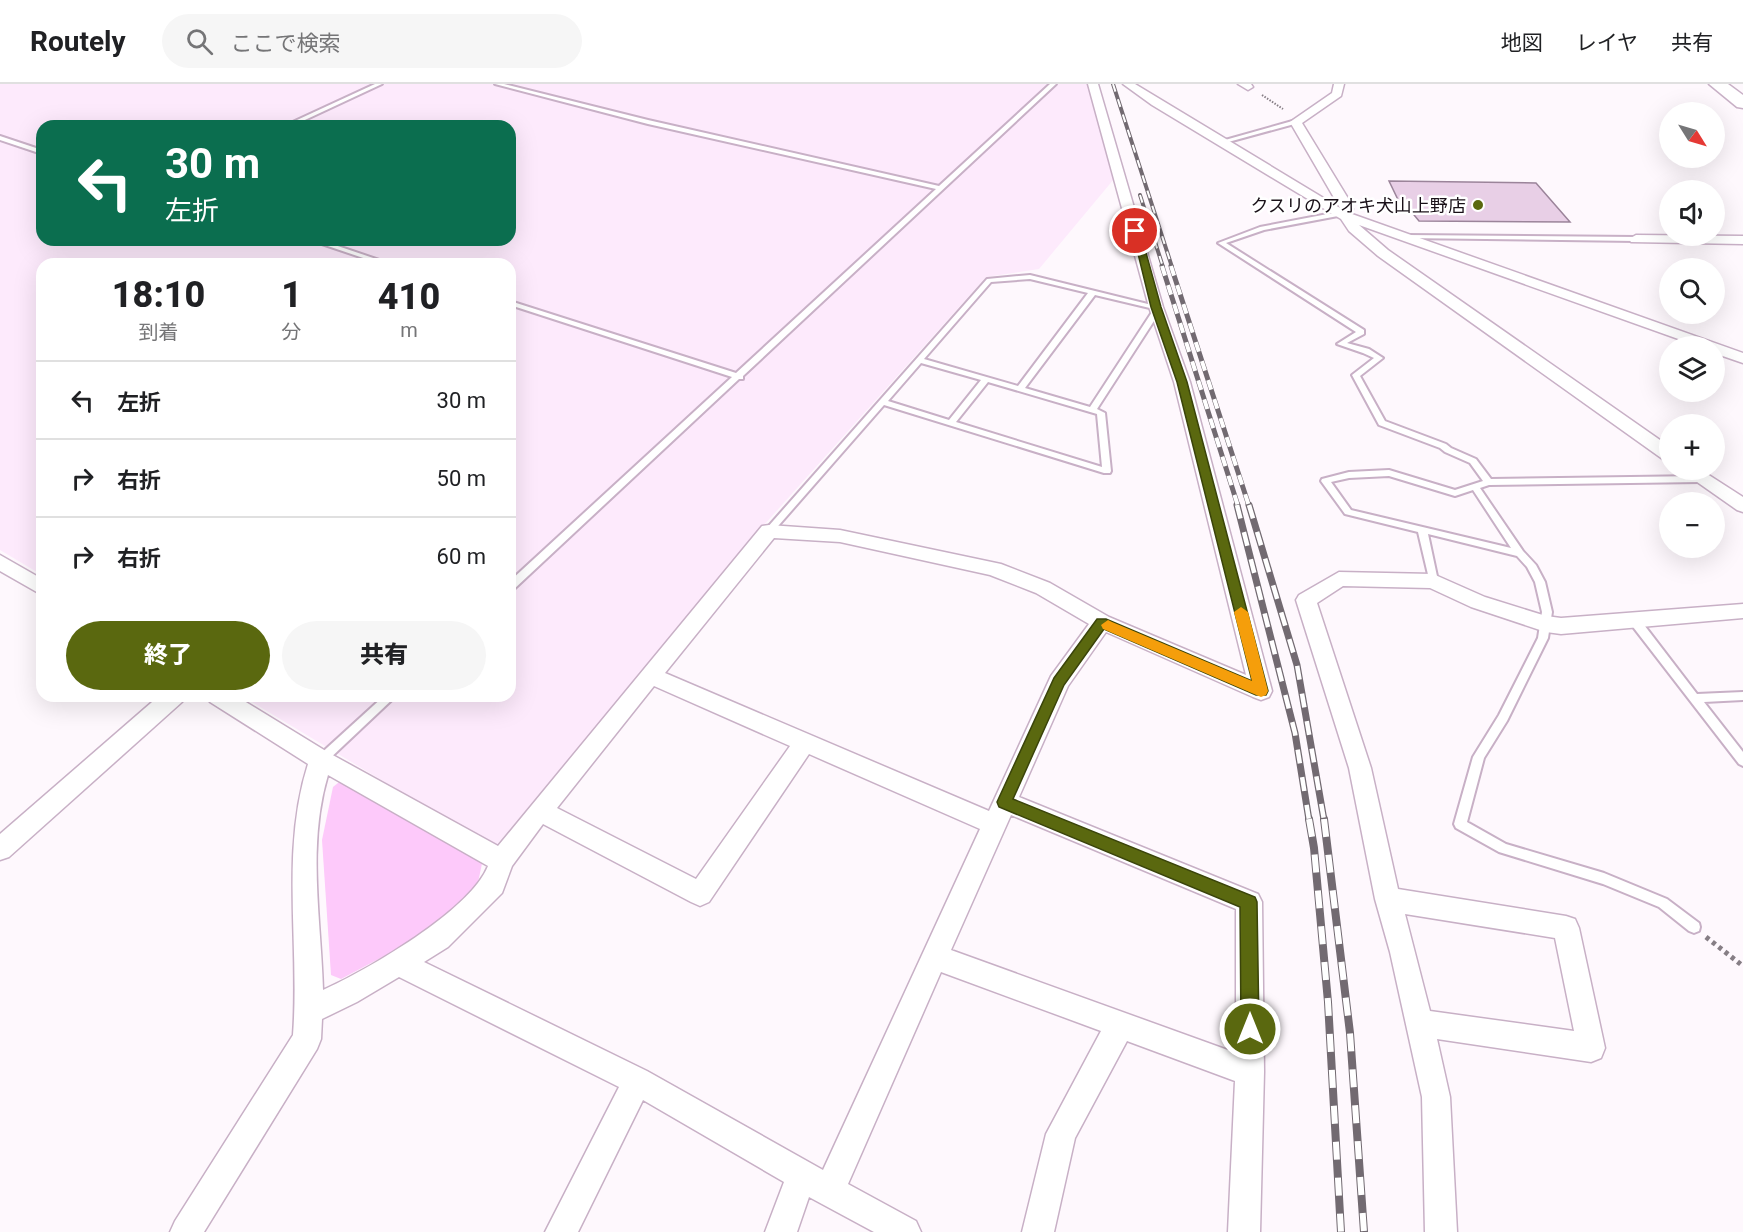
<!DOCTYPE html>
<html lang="ja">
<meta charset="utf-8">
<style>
body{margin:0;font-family:Roboto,"Noto Sans JP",sans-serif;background:#f6f6f6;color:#202124;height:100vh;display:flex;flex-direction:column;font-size:22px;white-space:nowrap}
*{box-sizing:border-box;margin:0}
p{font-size:20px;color:#757577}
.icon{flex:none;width:33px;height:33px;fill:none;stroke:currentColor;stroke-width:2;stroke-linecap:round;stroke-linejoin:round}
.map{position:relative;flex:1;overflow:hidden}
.details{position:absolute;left:36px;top:174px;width:480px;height:444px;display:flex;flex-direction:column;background:#fff;border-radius:18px;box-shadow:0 6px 24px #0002}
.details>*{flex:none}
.top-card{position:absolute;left:36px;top:36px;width:480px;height:126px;border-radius:18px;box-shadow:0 6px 24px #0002;background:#0b6e4f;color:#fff;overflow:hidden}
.needle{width:39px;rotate:127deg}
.controls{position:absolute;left:1659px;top:18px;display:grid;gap:12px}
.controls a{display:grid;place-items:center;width:66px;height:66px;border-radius:50%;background:#fff;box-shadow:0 6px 24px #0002;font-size:30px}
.pin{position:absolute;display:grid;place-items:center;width:51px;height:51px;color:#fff;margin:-26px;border:3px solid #fff;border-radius:50%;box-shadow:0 2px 6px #0007}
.me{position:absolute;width:66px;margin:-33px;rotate:0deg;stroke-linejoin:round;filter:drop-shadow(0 0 4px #0008)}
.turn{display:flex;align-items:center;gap:21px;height:126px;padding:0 30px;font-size:27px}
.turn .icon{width:78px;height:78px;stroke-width:2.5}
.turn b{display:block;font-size:42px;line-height:51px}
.eta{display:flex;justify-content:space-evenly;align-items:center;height:102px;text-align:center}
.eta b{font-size:36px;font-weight:800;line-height:42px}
.cta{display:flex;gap:12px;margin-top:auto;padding:12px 30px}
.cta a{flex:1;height:69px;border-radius:36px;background:#5a680f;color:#fff;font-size:24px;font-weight:800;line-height:69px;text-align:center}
.cta a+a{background:#f6f6f6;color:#202124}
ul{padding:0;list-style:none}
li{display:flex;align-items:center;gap:18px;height:78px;padding:0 30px;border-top:2px solid #e0e0e0}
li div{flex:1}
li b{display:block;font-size:22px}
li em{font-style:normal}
header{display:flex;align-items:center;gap:36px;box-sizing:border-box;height:84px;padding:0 30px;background:#fff;border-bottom:2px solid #e0e0e0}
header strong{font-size:28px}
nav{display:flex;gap:33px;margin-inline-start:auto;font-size:21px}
.search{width:420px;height:54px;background:#f6f6f6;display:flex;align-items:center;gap:15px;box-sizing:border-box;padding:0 21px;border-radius:33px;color:#757577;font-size:22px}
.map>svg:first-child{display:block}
.built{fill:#fdeafc;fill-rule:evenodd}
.green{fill:#fdc9fa}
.building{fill:#e8cfe6;stroke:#9b849a;stroke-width:1.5}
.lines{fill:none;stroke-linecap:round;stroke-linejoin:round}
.service-casing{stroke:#c8b0c6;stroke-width:4}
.minor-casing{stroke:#c8b0c6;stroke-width:3}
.primary-casing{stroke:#c8b0c6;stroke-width:3}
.path-far1{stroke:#867e85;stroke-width:2;stroke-dasharray:1.5 1.5;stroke-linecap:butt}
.path{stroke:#867e85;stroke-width:5;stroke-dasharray:4 4;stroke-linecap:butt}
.service{fill:#fff;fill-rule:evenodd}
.minor{fill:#fff;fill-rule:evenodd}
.primary{fill:#fff;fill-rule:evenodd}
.rail-far3-casing{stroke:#726a71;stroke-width:4}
.rail-far2-casing{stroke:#726a71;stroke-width:5}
.rail-far1-casing{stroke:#726a71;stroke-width:7}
.rail-casing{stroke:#726a71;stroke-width:8}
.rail-far3{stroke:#fff;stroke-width:2;stroke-dasharray:8;stroke-linecap:butt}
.rail-far2{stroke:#fff;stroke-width:4;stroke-dasharray:10;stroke-linecap:butt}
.rail-far1{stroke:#fff;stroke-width:4.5;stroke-dasharray:14;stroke-linecap:butt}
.rail{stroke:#fff;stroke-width:6;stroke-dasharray:18;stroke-linecap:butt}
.route{fill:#5a680f;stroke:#3a440a;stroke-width:1.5}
.slow{fill:#f59e0b}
.poi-dot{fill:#5a680f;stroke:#fff;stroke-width:2}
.labels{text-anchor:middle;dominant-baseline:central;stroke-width:5;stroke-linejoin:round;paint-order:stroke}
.far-poi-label{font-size:18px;fill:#191018;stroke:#fff;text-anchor:end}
</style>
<header>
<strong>Routely</strong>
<div class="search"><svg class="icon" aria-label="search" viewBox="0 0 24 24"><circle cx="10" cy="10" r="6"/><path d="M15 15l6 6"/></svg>ここで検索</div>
<nav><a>地図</a><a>レイヤ</a><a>共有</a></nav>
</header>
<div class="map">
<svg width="1743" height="1148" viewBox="0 0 1743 1148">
<rect width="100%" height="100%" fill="#fef8fd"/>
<path class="built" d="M0 0H1091L1114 95 1039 185 986 193 764 441 494 764 242 612H510V180H42V491L0 466ZM42 42H510V156H42Z"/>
<path class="green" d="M343 695 483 775 477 803 435 845 341 895 331 891 322 756 333 703Z"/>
<path class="building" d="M1389 97 1536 99 1570 138 1419 137 1410 126H1403Z"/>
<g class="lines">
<g class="service-casing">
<g id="service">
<path d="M375 0H382L292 42H284Z"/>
<path d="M495 0H504L648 36 939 102 1050 0H1056L743 292V295H739L513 506 510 507V497L732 293 510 221V217L736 289 936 105 648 40Z"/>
<path d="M1296 36 1299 38 1298 39 1221 60 1218 58Z"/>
<path d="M0 52 42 66V70L0 56Z"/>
<path d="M1338 128 1348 132 1345 134 1338 132 1264 146 1226 159 1364 246V250L1347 259 1369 265 1383 274 1360 292 1385 337 1446 360 1451 364 1476 375 1491 395 1701 392 1705 395 1701 398 1489 401 1480 404 1523 467 1536 481 1545 498 1552 528 1548 554 1507 637 1484 674 1467 738 1506 760 1604 789 1667 815 1699 839 1700 843 1699 847 1694 849 1689 847 1659 823 1603 800 1499 768 1456 744 1454 740 1473 673 1499 631 1538 554 1542 528 1535 498 1527 483 1517 472 1428 450 1438 497 1433 501 1430 499 1418 448 1345 430 1321 397 1322 395 1349 388 1389 386 1455 406 1483 397 1470 379 1445 368 1440 364 1379 341 1352 291 1374 274 1363 269 1337 260 1356 248 1218 159 1260 143ZM1389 392 1455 412 1473 406 1511 464 1351 426 1331 398 1349 394Z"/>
<path d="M1406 151 1636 153 1639 155 1636 157 1404 154 1403 153Z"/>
<path d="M310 156H320L391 180H381Z"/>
<path d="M1030 191 1160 223 1161 226 1097 325 1105 329 1111 387 1110 389H1104L884 321 772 449H766L764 447 766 445 987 195ZM1030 195 1088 209 1018 302 924 275 991 198ZM1095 211 1154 225 1090 323 1025 304ZM921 279 981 296 949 336 888 317ZM988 298 1097 330 1102 383 956 338Z"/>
<path d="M1634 532 1638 533 1697 610 1743 608V616L1704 618 1743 668V682L1739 680 1630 539 1629 536 1630 533Z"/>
<path d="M384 612H396L325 679 321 681 317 679 315 676 317 673Z"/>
</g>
</g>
<g class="minor-casing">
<g id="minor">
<path d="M1088 0H1098L1163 223 1190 298 1272 607 1269 613 1261 616 1253 613 1106 548 1068 602 1019 713 1258 810 1262 818 1264 988 1260 1148H1228L1235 997 1127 957 1075 1054 1054 1148H1022L1046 1050 1101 947 941 888 848 1100 916 1137 921 1148H874L809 1113 797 1148H765L784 1098 643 1016 578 1148H545L619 1003 399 893 357 918 322 935 321 955 317 965 204 1148H170L175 1137 293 951C300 860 280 768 308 680L210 618 207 612H236L329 669 498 762 762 442 769 441 840 446 1001 480 1050 499 1109 533 1246 591 1174 298 1149 223ZM774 454 840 458 990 491 1036 509 1089 540 1051 592 989 727 665 589ZM654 602 790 662 696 795 557 724ZM809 670 980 745 823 1086 647 987 424 878 448 863 502 809 512 782 543 740 691 818 700 822 709 818ZM328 691 488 782C470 827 367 886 323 906 321 835 307 761 328 691ZM1011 731 1236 825V969L951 866Z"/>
<path d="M1123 0H1135L1340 124 1290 38 1332 9 1334 0H1344L1341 12 1302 39 1349 116 1353 125 1352 130 1743 269V279L1714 269V262H1698L1359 141 1388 166 1670 363V377L1664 376 1378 172 1349 147 1341 135 1152 21Z"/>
<path d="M1238 0H1251L1253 3 1248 6Z"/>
<path d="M1636 151 1743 152V160L1631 158 1629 155Z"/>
<path d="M1680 386H1701L1743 413V428L1737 426Z"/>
<path d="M0 471 42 495V511L0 487Z"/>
<path d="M1339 488 1433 490 1485 513 1546 532 1561 534 1743 520V534L1561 550 1546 548 1471 523 1430 504 1343 502 1317 519 1371 684 1398 805 1566 832 1575 835 1579 844 1605 964 1601 974 1591 978 1437 955 1450 1013 1457 1148H1425L1422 1013 1390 868 1375 815 1349 684 1296 516 1299 511ZM1405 830 1555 854 1574 947 1430 927Z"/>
<path d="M159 612H185L182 618 9 773 0 776V750Z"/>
</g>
</g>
<g class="primary-casing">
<path id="primary" d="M1709 0H1728L1743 11V24L1737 23Z"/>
</g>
<path class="path-far1" d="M1262 11 1283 25"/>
<path class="path" d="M1706 853 1743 882"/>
<use href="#service" class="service"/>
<use href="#minor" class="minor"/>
<use href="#primary" class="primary"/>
<g class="rail-far3-casing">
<g id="rail-far3">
<path d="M1113 0 1172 183"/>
<path d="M1140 111 1163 183"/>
</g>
</g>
<g class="rail-far2-casing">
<g id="rail-far2">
<path d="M1162 182 1238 422"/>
<path d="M1171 182 1249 422"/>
</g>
</g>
<g class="rail-far1-casing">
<g id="rail-far1">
<path d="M1237 421 1295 649 1309 736"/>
<path d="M1249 421 1297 581 1324 736"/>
</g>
</g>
<g class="rail-casing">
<g id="rail">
<path d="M1309 735 1314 764 1328 918 1341 1148"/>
<path d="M1324 735 1350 949 1364 1148"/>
</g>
</g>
<use href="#rail-far3" class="rail-far3"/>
<use href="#rail-far2" class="rail-far2"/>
<use href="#rail-far1" class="rail-far1"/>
<use href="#rail" class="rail"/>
</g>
<path class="route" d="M1132 145 1140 147 1161 223 1187 298 1268 607 1266 611H1256L1104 545 1064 601 1013 715 1255 813 1257 818 1259 945 1256 952 1250 954 1243 952 1241 945 1240 823 999 723 997 718 1054 594 1097 535H1106L1252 597 1177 298 1151 223Z"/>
<path class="slow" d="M1241 523 1248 528 1268 607 1266 611 1261 613 1103 545 1101 541 1108 536 1112 538 1252 597 1234 528Z"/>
<circle class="poi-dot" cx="1478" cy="121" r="6"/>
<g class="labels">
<g class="far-poi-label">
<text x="1466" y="121">クスリのアオキ犬山上野店</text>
</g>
</g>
</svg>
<div class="controls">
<a><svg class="needle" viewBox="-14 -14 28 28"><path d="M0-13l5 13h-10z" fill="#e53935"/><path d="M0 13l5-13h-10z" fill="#757577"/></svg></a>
<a><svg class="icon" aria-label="sound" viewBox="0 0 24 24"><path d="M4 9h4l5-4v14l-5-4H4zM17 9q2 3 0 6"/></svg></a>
<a><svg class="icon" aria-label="search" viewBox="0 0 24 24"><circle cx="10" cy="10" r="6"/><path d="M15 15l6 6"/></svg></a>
<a><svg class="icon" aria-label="layers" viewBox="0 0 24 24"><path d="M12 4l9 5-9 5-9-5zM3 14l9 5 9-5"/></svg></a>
<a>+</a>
<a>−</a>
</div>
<div class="pin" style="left:1135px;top:147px;background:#d93025"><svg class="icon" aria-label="arrive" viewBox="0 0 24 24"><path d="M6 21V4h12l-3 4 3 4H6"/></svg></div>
<svg class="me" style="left:1250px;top:945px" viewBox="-20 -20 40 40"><circle r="17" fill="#5a680f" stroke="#fff" stroke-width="3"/><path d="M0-11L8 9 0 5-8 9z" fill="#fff"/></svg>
<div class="top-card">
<div class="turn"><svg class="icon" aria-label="left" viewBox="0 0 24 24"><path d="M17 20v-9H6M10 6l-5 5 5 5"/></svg><div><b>30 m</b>左折</div></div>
</div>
<section class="details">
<div class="eta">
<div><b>18:10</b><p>到着</p></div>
<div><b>1</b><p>分</p></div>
<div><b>410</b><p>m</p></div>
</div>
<ul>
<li><svg class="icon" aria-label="left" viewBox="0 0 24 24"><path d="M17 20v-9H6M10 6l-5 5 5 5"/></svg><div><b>左折</b></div><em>30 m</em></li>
<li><svg class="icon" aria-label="right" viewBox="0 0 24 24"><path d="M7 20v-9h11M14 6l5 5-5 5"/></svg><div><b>右折</b></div><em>50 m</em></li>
<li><svg class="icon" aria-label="right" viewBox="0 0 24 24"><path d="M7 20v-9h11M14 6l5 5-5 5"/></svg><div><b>右折</b></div><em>60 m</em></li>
</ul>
<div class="cta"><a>終了</a><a>共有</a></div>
</section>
</div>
